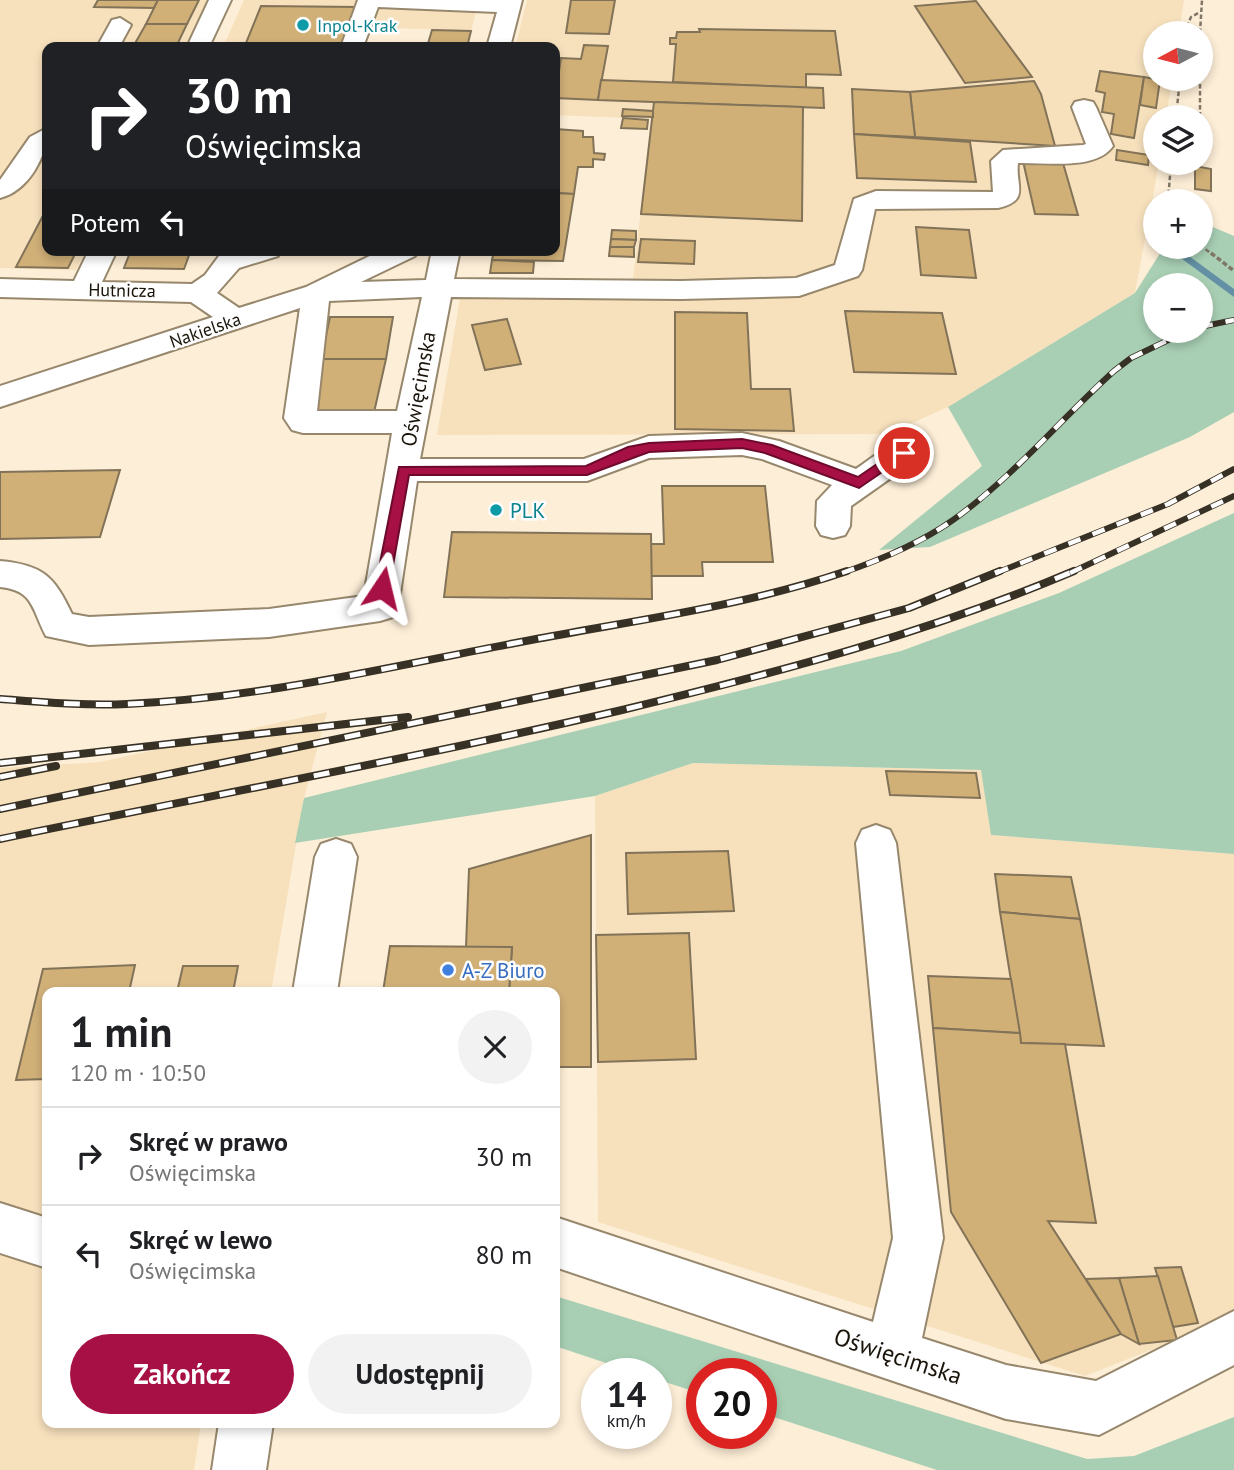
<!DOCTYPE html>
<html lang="pl">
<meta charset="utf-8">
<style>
body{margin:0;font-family:"PT Sans",sans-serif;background:#f2f2f2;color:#202124;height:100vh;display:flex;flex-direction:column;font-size:26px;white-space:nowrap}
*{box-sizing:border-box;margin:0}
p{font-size:23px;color:#757577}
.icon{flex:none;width:38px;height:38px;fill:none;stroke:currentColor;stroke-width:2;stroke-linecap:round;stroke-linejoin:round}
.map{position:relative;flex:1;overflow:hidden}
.details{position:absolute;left:42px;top:987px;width:518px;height:441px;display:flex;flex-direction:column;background:#fff;border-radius:14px;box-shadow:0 4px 10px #0003}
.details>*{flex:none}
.guide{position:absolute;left:42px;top:42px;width:518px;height:214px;border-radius:14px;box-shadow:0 4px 10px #0003;background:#202124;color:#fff;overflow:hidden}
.needle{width:46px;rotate:263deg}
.fabs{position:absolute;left:1143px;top:21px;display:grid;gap:14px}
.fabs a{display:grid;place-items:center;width:70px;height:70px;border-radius:50%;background:#fff;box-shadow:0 4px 10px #0003;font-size:35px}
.speed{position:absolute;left:581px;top:1358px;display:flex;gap:14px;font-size:35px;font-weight:700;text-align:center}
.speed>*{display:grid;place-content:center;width:91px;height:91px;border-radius:50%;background:#fff;box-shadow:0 4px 10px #0003;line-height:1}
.speed small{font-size:18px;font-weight:400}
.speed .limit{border:10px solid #d22;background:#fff;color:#111}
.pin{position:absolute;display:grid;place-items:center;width:60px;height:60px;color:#fff;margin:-30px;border:4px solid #fff;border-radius:50%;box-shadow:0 2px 7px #0007}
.me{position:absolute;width:77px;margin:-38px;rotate:10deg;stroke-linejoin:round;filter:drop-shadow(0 0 5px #0008)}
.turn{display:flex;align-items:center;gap:24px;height:147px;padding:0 28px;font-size:32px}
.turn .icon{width:91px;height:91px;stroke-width:2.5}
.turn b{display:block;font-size:49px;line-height:60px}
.then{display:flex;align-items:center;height:66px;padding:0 28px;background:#0003;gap:14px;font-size:26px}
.round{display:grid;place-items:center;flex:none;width:74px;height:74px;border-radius:37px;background:#f2f2f2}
.headline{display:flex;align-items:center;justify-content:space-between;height:119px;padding:0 28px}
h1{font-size:42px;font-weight:700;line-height:52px}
.action{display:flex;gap:14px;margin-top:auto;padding:14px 28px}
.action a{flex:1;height:80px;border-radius:42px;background:#a71044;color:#fff;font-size:28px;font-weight:700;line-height:80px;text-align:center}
.action a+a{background:#f2f2f2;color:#202124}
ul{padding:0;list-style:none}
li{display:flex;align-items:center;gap:21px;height:98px;padding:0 28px;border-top:2px solid #e0e0e0}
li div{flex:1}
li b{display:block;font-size:26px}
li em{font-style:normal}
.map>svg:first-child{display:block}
.built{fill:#f7e1bd}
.green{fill:#a8cfb4;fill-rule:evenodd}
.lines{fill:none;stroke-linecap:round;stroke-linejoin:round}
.stream{fill:#6390a4;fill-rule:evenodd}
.building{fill:#d1b078;stroke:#827358;stroke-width:2}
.minor-casing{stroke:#97876c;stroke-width:4}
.path-far1{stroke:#817767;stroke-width:2.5;stroke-dasharray:4.5 2.5;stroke-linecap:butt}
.path{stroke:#817767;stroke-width:3.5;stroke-dasharray:5 2.5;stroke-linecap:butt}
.minor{fill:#fff;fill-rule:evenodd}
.rail-far1-casing{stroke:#373024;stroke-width:6}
.rail-casing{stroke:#373024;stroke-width:8}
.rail-far1{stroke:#fdfdfd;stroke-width:4.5;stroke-dasharray:13;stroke-linecap:butt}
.rail{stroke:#fdfdfd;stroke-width:5;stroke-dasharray:16;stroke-linecap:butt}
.route{fill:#a71044;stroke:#6d0a2c;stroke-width:2}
.culture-dot{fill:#0f9aa8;stroke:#fdfdfd;stroke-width:2.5}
.shop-dot{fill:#3f7fe0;stroke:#fdfdfd;stroke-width:2.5}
.labels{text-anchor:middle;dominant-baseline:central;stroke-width:5;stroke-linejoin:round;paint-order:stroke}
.far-culture-label{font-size:18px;fill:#0d838f;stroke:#fdfdfd;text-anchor:start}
.far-street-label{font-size:18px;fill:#191309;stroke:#fdfdfd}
.street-label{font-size:21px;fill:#191309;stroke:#fdfdfd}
.culture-label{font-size:21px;fill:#0d838f;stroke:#fdfdfd;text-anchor:start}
.shop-label{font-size:21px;fill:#366cbe;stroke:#fdfdfd;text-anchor:start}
.near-street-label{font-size:24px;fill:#191309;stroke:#fdfdfd}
</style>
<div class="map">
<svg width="1234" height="1470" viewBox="0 0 1234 1470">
<rect width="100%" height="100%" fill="#fdeed7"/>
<g class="built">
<path d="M0 0H208L185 47H47V250H86L76 270 0 268Z"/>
<path d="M244 0H479L471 31 369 27 361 47H223Z"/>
<path d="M527 0H1184L1179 33H1155V79H1172L1166 117H1155V163H1159L1135 293 948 407 888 434 437 435 462 286 632 288 651 119 555 115V47H515Z"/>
<path d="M327 712 304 798 271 992H47V1423H201L194 1470H0V768L100 762Z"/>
<path d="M693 763 981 770 992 835 1234 854V1317L1085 1376 598 1222 595 796Z"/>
</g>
<g class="green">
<path d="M1201 222 1234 236V412L1190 437 930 547 879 550 982 466 948 407 1135 293 1164 247H1200ZM1155 285H1200V331H1155Z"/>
<path d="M1234 513V854L991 835 981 770 693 763 595 796 295 843 304 798 901 651 1059 593Z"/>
<path d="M555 1296 1087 1459 1134 1456 1234 1417V1470H937L761 1413V1374H702V1394L656 1379V1374H639L555 1346Z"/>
</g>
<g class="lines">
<path class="stream" d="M1178 248 1234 289V297L1174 253 1173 251Z"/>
</g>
<g class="building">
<path d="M98 0H158L154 8 94 7Z"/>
<path d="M158 0H199L187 24H146Z"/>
<path d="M571 0H615L609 34 566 33Z"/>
<path d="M976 1 1032 77 965 83 915 6Z"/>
<path d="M261 6 359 7 347 45 246 43Z"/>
<path d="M146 24H187L176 47H133Z"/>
<path d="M699 29 835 31 841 75 806 74V88L673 82 676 44H670V38H676L677 32H700Z"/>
<path d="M432 30 471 31 467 47H427Z"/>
<path d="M247 43 300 44 299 47H245Z"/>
<path d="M584 45 608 46 598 100 555 98 561 58 581 59Z"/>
<path d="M1100 71 1144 77 1134 138 1111 134 1114 114 1102 112 1105 93 1096 91Z"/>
<path d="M1144 77 1160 80 1156 108 1140 105Z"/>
<path d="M601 80 823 88 824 108 598 100Z"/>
<path d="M1034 81 1041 94 1055 146 915 137 910 92Z"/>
<path d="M852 89 910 92 915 137 854 134Z"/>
<path d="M654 102 803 107 802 221 641 214Z"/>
<path d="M623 109 653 111V117L622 116Z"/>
<path d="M623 118 648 120 647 129 621 128Z"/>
<path d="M555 129 583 131V137H593L594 153 605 154 604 160 593 159V167H578L574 194 555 193Z"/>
<path d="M854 134 970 142 976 182 857 178Z"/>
<path d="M1117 150 1149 155 1148 165 1116 160Z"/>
<path d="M1023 161 1063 163 1078 215 1035 214Z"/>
<path d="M1195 166 1211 169V191L1195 189Z"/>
<path d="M555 193 574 194 563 261 492 260 494 250H555Z"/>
<path d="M47 208V250H77L68 268 16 267Z"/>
<path d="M916 227 969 230 976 278 921 275Z"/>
<path d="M612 230 636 231V240L611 239Z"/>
<path d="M611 239 636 240 634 247H610Z"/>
<path d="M641 239 695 241 694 264 638 262Z"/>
<path d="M610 247H634V257L609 256Z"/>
<path d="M131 250H191L184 269 124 268Z"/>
<path d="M492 260 534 262 533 273H490Z"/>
<path d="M845 311 942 313 956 374 854 372Z"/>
<path d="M675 312 747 313 751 389H790L794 431 675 429Z"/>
<path d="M330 317H393L386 359H321Z"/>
<path d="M507 319 521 364 485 370 472 325Z"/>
<path d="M321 359H386L373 417 306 419Z"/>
<path d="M120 470 100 537 0 539V472Z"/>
<path d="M662 486H765L773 562H702L703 576H651V544H664Z"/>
<path d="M452 532 651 534 652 599 444 597Z"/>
<path d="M886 771 976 773 980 798 890 795Z"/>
<path d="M591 835V1067H555V992H509L512 947H466L469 869Z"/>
<path d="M728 851 734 911 628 914 626 853Z"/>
<path d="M995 874 1071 877 1080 919 1000 912Z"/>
<path d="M1000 912 1080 919 1104 1046 1021 1043Z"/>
<path d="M689 933 696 1059 598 1062 596 935Z"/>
<path d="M390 946 512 947 509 992H383Z"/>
<path d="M135 965 129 992H47V1079L16 1080 43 969Z"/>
<path d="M183 966H238L233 992H177Z"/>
<path d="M928 976 1011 979 1020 1033 933 1028Z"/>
<path d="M933 1028 1020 1033 1021 1043 1065 1044 1096 1223 1048 1221 1121 1334 1041 1363 951 1212Z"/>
<path d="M1181 1267 1198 1323 1173 1327 1155 1268Z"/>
<path d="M1158 1276 1177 1340 1139 1344 1119 1278Z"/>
<path d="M1119 1278 1139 1344 1121 1334 1086 1279Z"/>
</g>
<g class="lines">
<g class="minor-casing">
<g id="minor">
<path d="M209 0H231L209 47H187Z"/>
<path d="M358 0H522L510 47H487L497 12 378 7 363 47H341Z"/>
<path d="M120 18 131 25 119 47H97L112 20Z"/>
<path d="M1084 100 1093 102 1096 107 1113 146C1096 171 1045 162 1018 163 1015 186 1031 200 998 208L875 209 862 270 858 276 799 296 681 299 451 297 420 459H584L649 436 742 433 779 441 856 469C874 457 892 439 915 445L920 453 915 461 851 506 850 526 845 535 833 538 821 535 816 526 817 501 832 485 762 459 742 455 649 458 587 481H417L398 607 393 617 380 621 269 637 89 645 46 636C32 610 34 590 0 587V561C43 565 54 576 72 614L89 617 269 609 364 596 392 433H303L292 430 284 418 300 308 0 407V386L213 317 191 302 0 297V279L74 281 89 250H117L102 282 192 284 205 275 219 256 238 250H282L278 256 239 268 217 293 239 308 306 287 382 250H419L415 256 361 282 426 280 432 250H460L454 279 681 281 796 278 835 265 854 199 876 191 993 192 991 161 1003 150 1083 145 1086 144 1072 107 1075 102ZM422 297 397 411H317L329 301Z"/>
<path d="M47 128C48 156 28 191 0 198V180L30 137Z"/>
<path d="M876 825 890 830 896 843 943 1238 922 1338 1006 1365 1096 1381 1234 1311V1365L1099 1435 1006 1419 555 1267V1217L873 1322 893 1238 856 843 862 830Z"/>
<path d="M336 839 351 844 357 857 337 992H293L315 857 321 844Z"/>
<path d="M0 1203 47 1218V1268L0 1253Z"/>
<path d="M219 1423H273L266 1470H212Z"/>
</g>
</g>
<g class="path-far1">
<path d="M1184 33 1191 17 1200 12"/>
<path d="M1200 33 1202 0"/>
<path d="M1200 70V117"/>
<path d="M1176 117 1180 79"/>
<path d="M1168 201 1171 163"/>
<path d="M1200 245 1213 255"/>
</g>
<path class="path" d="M1211 253 1234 271"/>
<use href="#minor" class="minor"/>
<g class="rail-far1-casing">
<g id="rail-far1">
<path d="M1200 327 1234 320"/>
<path d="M842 573C880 560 919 544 953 520 1012 478 1060 420 1114 371L1131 358 1187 331"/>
<path d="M996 573 1168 504 1234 469"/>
<path d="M1070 573 1234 496"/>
</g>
</g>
<g class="rail-casing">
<g id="rail">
<path d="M0 699C42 702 85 706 127 704 264 698 397 665 531 640 636 620 745 606 847 571"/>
<path d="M0 763 408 717"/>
<path d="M0 777 56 766"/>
<path d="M0 809 717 660 909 608 1000 571"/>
<path d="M0 839C207 796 416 758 622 710 776 673 928 633 1074 571"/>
</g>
</g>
<use href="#rail-far1" class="rail-far1"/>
<use href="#rail" class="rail"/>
</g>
<path class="route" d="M742 439 772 445 858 477 899 449 904 448 910 453 859 488 765 453 742 448 649 452 587 475H409L389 588 382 593 375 588 399 467 586 466 628 447 649 443Z"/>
<g class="culture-dot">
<circle cx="303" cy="25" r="7"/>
<circle cx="496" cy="510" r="7"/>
</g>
<circle class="shop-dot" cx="448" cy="970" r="7"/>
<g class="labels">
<g class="far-culture-label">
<text x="317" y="25">Inpol-Krak</text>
</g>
<g class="far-street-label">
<text transform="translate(122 290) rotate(1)">Hutnicza</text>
<text transform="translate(205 330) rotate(-19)">Nakielska</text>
</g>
<g class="street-label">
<text transform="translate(418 389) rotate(-80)">Oświęcimska</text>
</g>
<g class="culture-label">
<text x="510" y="510">PLK</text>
</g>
<g class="shop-label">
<text x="462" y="970">A-Z Biuro</text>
</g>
<g class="near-street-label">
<text transform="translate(898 1356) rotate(18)">Oświęcimska</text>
</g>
</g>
</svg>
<div class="fabs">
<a><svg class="needle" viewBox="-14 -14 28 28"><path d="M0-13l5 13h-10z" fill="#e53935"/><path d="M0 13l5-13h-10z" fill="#757577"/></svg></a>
<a><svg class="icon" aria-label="layers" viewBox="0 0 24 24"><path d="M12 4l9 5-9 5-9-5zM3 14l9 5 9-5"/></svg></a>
<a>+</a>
<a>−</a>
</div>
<div class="speed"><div>14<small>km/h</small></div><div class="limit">20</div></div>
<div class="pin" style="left:904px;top:453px;background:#d93025"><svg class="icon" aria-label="arrive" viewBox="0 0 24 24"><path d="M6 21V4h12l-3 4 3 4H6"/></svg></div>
<svg class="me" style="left:382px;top:588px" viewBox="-20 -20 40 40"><path d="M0-17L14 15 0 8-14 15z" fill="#a71044" stroke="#fff" stroke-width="4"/></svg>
<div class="guide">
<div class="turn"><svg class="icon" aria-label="right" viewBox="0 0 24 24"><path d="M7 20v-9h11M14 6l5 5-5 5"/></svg><div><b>30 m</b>Oświęcimska</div></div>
<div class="then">Potem<svg class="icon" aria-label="left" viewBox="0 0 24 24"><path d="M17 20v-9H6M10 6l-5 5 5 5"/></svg></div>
</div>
<section class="details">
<div class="headline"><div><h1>1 min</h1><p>120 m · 10:50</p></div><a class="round"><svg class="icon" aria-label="close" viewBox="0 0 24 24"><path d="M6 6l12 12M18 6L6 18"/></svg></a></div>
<ul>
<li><svg class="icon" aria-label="right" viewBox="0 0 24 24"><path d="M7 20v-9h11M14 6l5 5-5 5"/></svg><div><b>Skręć w prawo</b><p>Oświęcimska</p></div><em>30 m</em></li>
<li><svg class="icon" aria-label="left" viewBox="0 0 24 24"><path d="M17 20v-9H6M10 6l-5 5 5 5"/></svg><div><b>Skręć w lewo</b><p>Oświęcimska</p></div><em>80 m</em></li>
</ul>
<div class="action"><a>Zakończ</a><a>Udostępnij</a></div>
</section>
</div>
